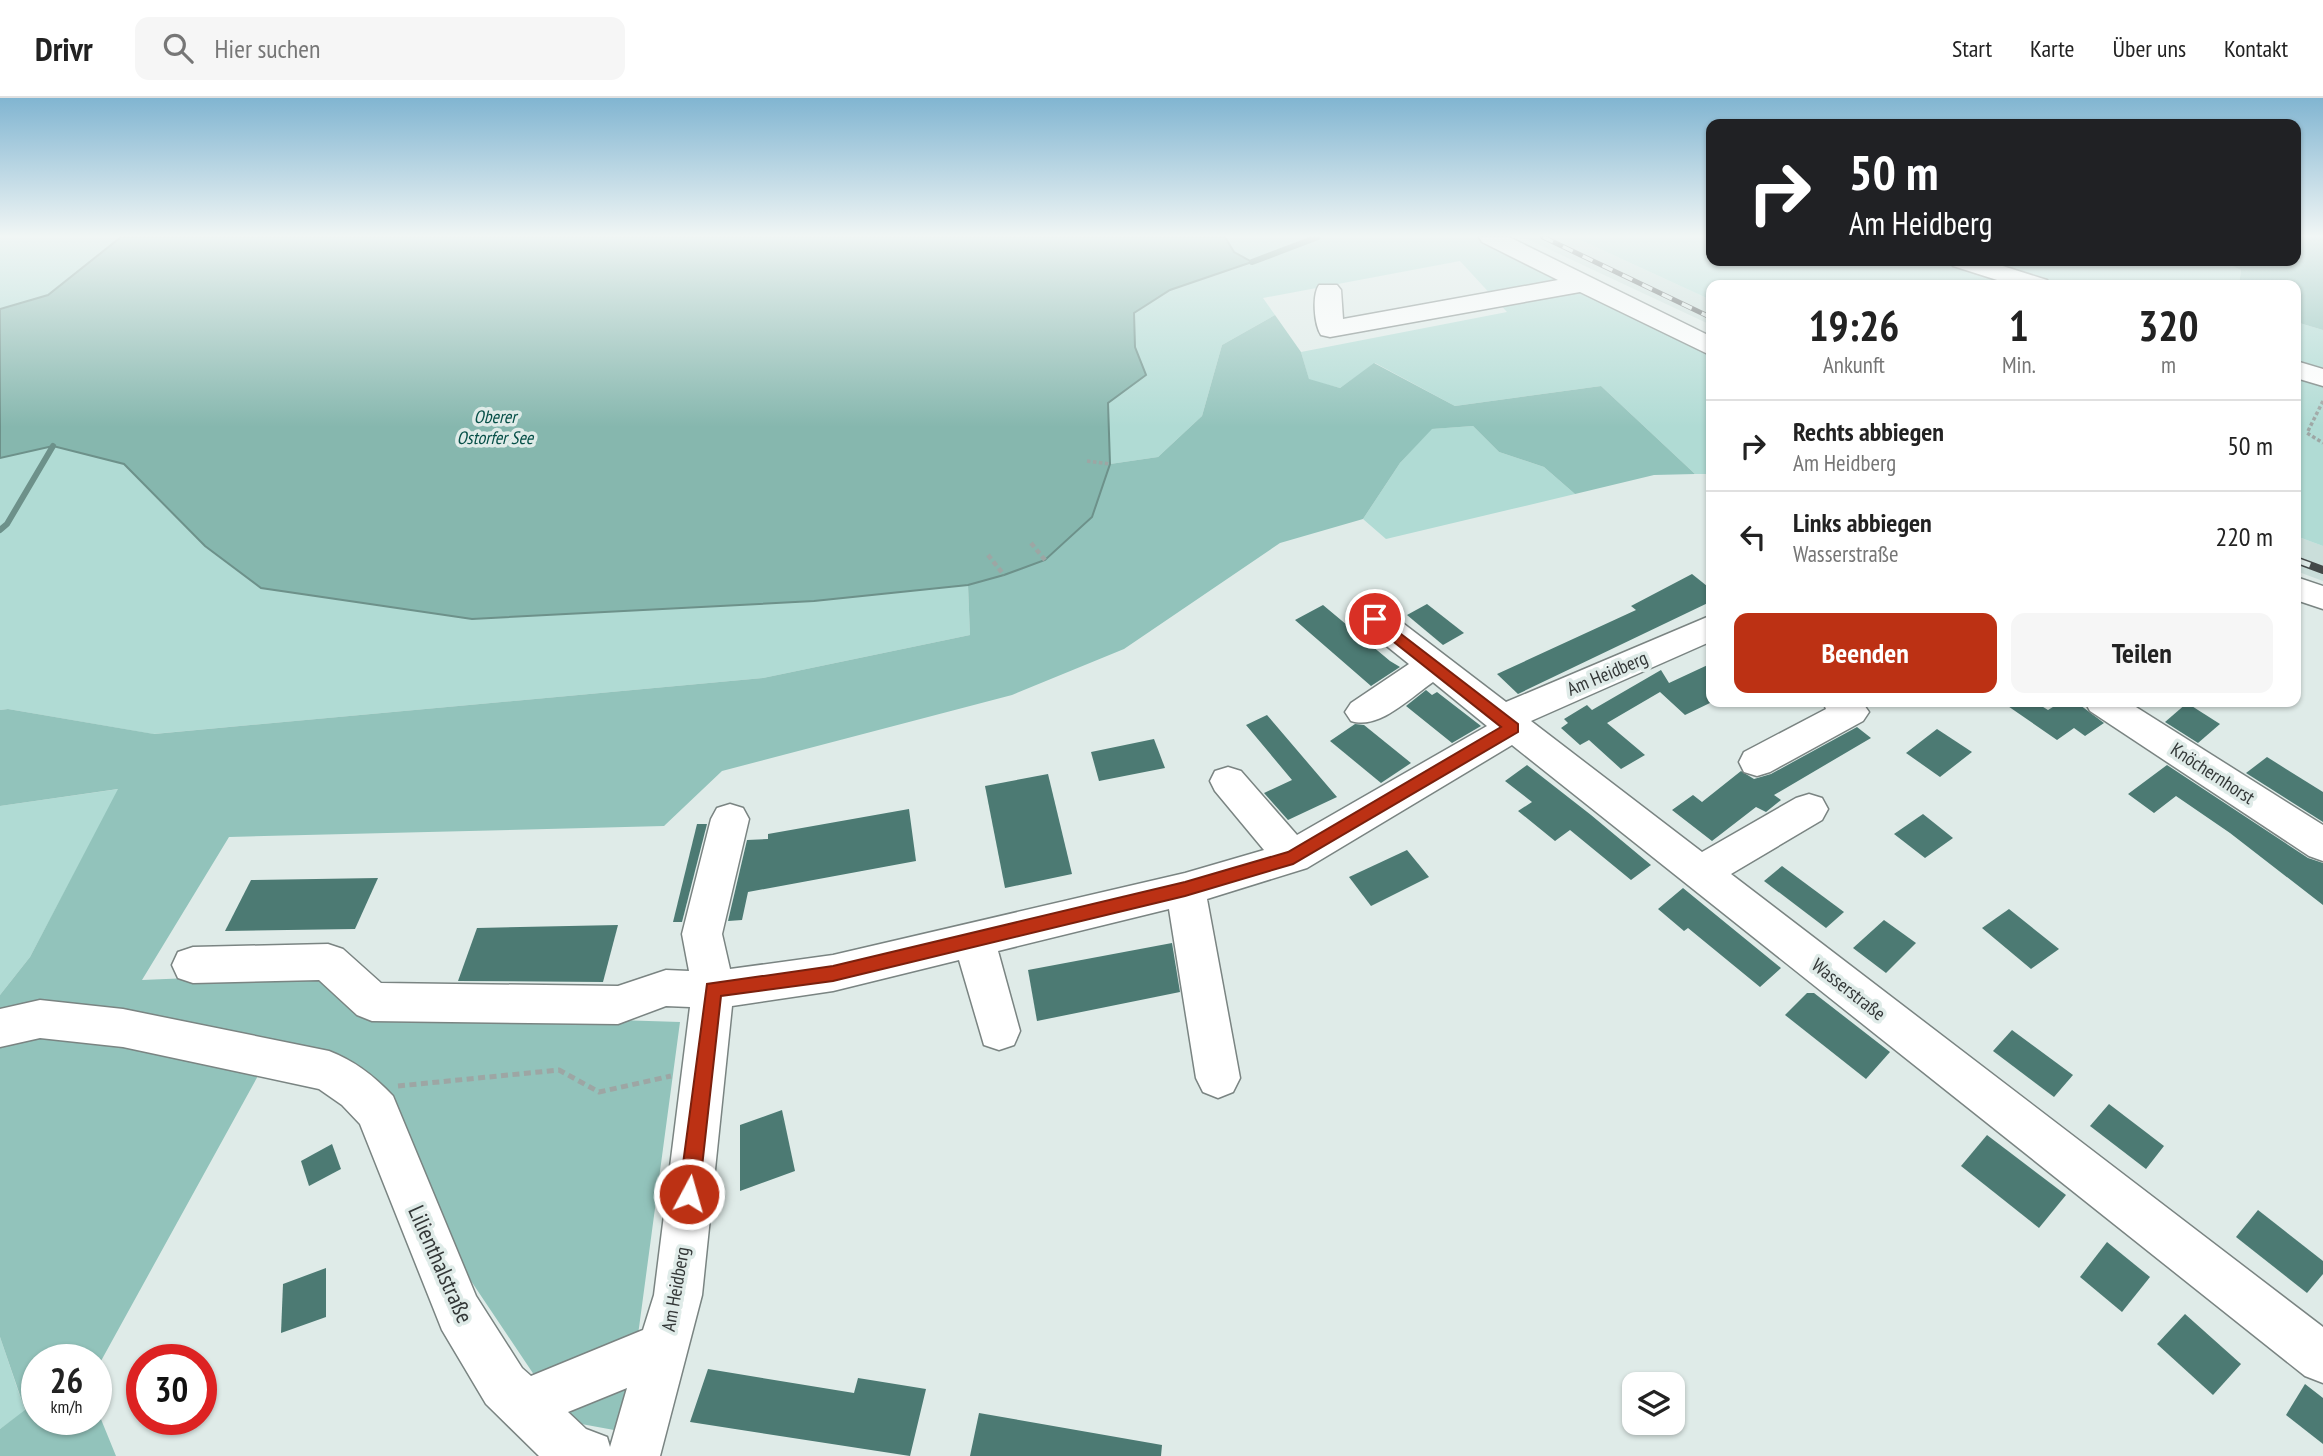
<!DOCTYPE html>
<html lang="de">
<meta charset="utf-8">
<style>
body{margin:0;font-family:"PT Sans Narrow",sans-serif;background:#f6f6f6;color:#222;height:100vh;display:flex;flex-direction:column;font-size:26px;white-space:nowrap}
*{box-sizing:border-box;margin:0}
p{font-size:23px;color:#767676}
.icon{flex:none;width:38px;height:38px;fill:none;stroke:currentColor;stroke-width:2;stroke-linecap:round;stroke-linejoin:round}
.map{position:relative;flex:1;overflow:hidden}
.panel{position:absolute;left:1706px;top:182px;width:595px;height:427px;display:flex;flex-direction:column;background:#fff;border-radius:14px;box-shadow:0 2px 5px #0004}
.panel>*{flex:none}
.top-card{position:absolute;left:1706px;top:21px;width:595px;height:147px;border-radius:14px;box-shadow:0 2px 5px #0004;background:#202124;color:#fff;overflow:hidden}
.tools{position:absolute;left:1622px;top:1274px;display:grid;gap:14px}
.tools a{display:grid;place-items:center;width:63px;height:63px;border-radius:14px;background:#fff;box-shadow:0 2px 5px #0004;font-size:35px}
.speed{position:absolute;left:21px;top:1246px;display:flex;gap:14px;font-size:35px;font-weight:700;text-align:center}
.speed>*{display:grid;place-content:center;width:91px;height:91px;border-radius:50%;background:#fff;box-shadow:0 2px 5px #0004;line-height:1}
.speed small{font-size:18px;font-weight:400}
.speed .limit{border:10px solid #d22;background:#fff;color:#111}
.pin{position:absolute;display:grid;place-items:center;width:60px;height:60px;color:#fff;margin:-30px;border:4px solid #fff;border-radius:50%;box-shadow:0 2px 7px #0007}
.me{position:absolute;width:77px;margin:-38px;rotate:6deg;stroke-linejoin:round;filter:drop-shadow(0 0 5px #0008)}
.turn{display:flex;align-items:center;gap:24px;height:147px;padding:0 28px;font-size:32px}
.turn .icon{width:91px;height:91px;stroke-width:2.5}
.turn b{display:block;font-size:49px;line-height:60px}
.eta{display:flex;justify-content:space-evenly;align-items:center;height:119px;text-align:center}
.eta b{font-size:42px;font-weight:700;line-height:49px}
.button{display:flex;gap:14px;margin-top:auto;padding:14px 28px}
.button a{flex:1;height:80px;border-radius:14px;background:#bc3114;color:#fff;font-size:28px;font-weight:700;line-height:80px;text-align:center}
.button a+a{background:#f6f6f6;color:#222}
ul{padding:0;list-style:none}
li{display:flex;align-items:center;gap:21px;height:91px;padding:0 28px;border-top:2px solid #e0e0e0}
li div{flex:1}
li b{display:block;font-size:26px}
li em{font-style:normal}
header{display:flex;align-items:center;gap:42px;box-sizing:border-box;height:98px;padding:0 35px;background:#fff;border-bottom:2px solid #e0e0e0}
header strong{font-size:33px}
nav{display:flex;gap:38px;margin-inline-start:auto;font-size:24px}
.search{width:490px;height:63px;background:#f6f6f6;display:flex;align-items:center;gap:18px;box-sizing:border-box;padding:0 24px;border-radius:14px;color:#767676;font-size:26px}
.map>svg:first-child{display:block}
.built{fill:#cadeda}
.green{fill:#b0dbd4}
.forest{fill:#92c3bb}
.water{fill:#86b7ae;stroke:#6d918a;stroke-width:2}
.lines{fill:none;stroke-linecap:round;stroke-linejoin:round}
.stream{stroke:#6d918a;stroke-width:6}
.building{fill:#4c7a73}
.minor-casing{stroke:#7a8482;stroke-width:3}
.path-far2{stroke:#9da6a4;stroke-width:3.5;stroke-dasharray:3.5 2.5;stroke-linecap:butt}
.path-far1{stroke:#9da6a4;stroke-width:4.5;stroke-dasharray:5 3.5;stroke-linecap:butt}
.path{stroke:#9da6a4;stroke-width:5;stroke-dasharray:7 4.5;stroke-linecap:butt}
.minor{fill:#fff;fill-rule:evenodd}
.rail-far1-casing{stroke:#444949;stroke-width:5}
.rail-casing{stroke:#444949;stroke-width:8}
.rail-far1{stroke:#dfebe8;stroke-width:3.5;stroke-dasharray:11;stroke-linecap:butt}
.rail{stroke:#dfebe8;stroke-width:5;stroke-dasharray:15;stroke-linecap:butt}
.route{fill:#bc3114;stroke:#7a200d;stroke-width:2}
.labels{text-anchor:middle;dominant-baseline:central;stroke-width:7;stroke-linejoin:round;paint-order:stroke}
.far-water-label{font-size:18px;font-style:italic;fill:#064f47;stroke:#dfebe8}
.street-label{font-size:19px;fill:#333737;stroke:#dfebe8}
.near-street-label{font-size:23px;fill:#333737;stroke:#dfebe8}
</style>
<header>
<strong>Drivr</strong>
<div class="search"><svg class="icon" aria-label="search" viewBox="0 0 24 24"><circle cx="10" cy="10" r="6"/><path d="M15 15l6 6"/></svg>Hier suchen</div>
<nav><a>Start</a><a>Karte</a><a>Über uns</a><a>Kontakt</a></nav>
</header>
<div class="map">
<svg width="2323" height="1358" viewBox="0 0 2323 1358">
<rect width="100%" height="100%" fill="#dfebe8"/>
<g class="built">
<path d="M1523 139H1574L1711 202V227Z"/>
<path d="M2296 438 2323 448V483L2296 473Z"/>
</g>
<g class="green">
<path d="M0 139H121L48 197 0 211Z"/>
<path d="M1225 139H1483L1711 253V376H1695L1601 288 1455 308 1375 265 1340 290 1309 282 1301 254 1507 214 1460 163 1263 200 1275 217 1222 247 1202 318 1158 359 1110 366 1108 305 1146 277 1135 249 1134 215 1170 192 1251 164 1234 154Z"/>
<path d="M1574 139H1711L1712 163H2221L2241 172 2239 187H1712L1711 202Z"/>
<path d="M2296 224 2323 232V448L2296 438Z"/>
<path d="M1473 328 1499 354 1544 369 1575 396 1386 441 1363 421 1400 365 1431 331Z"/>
<path d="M53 348 124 366 205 448 261 490 472 521 814 503 968 487 970 537 763 580 153 636 8 611 0 612V360Z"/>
<path d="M119 691 30 859 0 897V708Z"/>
<path d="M0 1239 25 1313 0 1331Z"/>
</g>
<g class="forest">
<path d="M2296 139H2323V232L2296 224V187H2239L2241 172 2221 163H2296Z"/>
<path d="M1275 217 1301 254 1309 281 1340 290 1374 265 1455 308 1601 288 1695 376 1654 377 1575 396 1544 369 1499 354 1473 328 1432 331 1400 365 1363 421 1280 445 1124 551 1012 597 722 673 664 728 229 739 142 882 308 875 362 914 680 924 625 1334 565 1323 463 1171 369 986 270 956 96 1272V1262H37V1321H96V1309L116 1358H0V1331L25 1312 0 1239V897L30 859 118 691 0 708V612L8 611 154 636 763 580 970 537 968 487 1004 477 1092 419 1110 366 1158 359 1202 318 1222 247Z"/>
</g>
<path class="water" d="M121 139H1225L1234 154 1252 164 1170 192 1134 215 1135 249 1146 277 1108 305 1110 366 1092 419 1045 462 1004 477 968 487 814 503 472 521 261 490 205 448 124 366 53 348 0 360V211L48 197Z"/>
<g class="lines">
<g class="stream">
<path d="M1252 164 1318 139"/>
<path d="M0 432 7 426 53 348"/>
</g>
</g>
<g class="building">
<path d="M1692 476 1712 492V503L1518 596 1497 576 1636 512 1631 508Z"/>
<path d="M1427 506 1464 535 1443 547 1407 517Z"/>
<path d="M1323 507 1390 563 1400 569 1371 588 1295 522Z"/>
<path d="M1712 565V604L1685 617 1660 594 1607 625 1645 657 1621 671 1589 642 1580 647 1561 630 1568 625 1564 621 1587 607 1592 612 1661 572 1669 585Z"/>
<path d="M1426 592 1432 597 1437 594 1481 628 1452 645 1406 608Z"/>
<path d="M2002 604H2035L2048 612 2061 604H2076L2104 625 2085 638 2074 630 2057 642Z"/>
<path d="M2187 605 2220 626 2198 645 2165 624Z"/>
<path d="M1267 617 1337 699 1288 722 1264 695 1292 682 1246 627Z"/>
<path d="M1355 626 1364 627 1411 665 1381 685 1330 643Z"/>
<path d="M1857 629 1871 640 1774 697 1781 702 1766 714 1756 709 1712 743 1672 712 1693 697 1702 704 1741 673 1754 681 1771 676Z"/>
<path d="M1937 631 1972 654 1940 679 1906 655Z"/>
<path d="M1154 641 1165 670 1099 683 1091 654Z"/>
<path d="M2267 659 2323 694V724L2246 675Z"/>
<path d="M1527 667 1591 717 1651 767 1631 782 1570 732 1555 743 1518 713 1532 704 1505 683Z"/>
<path d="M2167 667 2308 760 2323 765V807L2230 735 2176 698 2154 715 2128 696Z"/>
<path d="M1048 676 1072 776 1005 790 985 688Z"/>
<path d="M909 711 916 763 748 794 742 822 728 823 747 742 768 741V736Z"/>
<path d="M1923 716 1953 740 1925 760 1894 736Z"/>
<path d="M697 726H707L682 824H673Z"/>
<path d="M1407 752 1429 779 1371 808 1349 779Z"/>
<path d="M1782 768 1844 814 1826 830 1764 783Z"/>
<path d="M378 780 355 831 225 833 251 782Z"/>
<path d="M1683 790 1727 826 1781 870 1760 889 1688 830 1684 833 1658 811Z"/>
<path d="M2009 811 2059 851 2031 871 1982 830Z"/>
<path d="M1884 822 1916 845 1886 875 1853 850Z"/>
<path d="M618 827 603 884 458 883 477 830Z"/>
<path d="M1172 845 1180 894 1037 923 1028 872Z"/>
<path d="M1807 895H1814L1890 954 1866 981 1785 917Z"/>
<path d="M2012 932 2073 977 2054 999 1993 953Z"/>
<path d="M2109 1006 2164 1048 2146 1071 2090 1028Z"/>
<path d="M782 1012 795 1073 740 1093V1027Z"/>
<path d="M1987 1037 2066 1097 2039 1130 1961 1068Z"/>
<path d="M332 1046 341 1071 309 1088 301 1063Z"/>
<path d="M2258 1112 2323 1163V1176L2307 1195 2236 1139Z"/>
<path d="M2107 1144 2150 1179 2122 1214 2080 1179Z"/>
<path d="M326 1170V1219L281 1235 283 1186Z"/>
<path d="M2185 1216 2241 1266 2213 1297 2157 1246Z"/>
<path d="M708 1271 854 1295 858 1280 926 1291 910 1358 690 1324Z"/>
<path d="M2305 1286 2323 1300V1346L2286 1317Z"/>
<path d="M979 1315 1162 1347 1161 1358H970Z"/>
</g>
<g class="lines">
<g class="minor-casing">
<g id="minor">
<path d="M1479 139H1509L1712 239V258L1580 194 1330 239 1321 237C1314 226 1312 197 1319 187H1337L1341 192 1343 221 1558 182 1482 144Z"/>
<path d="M1950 163H1987L2047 182 2051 187H2013L1953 168Z"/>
<path d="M2296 263 2323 271V288L2296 280Z"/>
<path d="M2296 479 2323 488V511L2296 502Z"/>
<path d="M1375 509 1387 513 1506 604 1712 517V543L1531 623 1702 754 1796 700 1809 696 1822 700 1828 711 1822 722 1731 776 2323 1229V1285L2305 1278 1512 647 1307 770 1207 801 1240 980 1233 994 1218 1000 1203 994 1196 980 1169 811 998 853 1020 933 1014 947 999 952 984 947 959 862 833 893 732 908 702 1197 660 1358H539L486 1306 442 1232 360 1026 342 1007 319 991 123 949 40 940 0 949V911L40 902 123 911 329 953C355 963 374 978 393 998L476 1198 522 1270 531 1278 643 1232 654 1197 690 909 666 908 618 926 372 923 357 917 319 882 193 885 178 880 172 867 178 854 193 849 328 846 343 851 381 885 618 888 666 872 689 873 682 836 711 721 717 710 730 706 743 710 749 721 722 836 730 871 833 857 1185 775 1264 752 1215 693 1210 683 1215 673 1228 669 1241 673 1297 737 1487 628 1433 584C1410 600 1379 632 1351 623L1345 614 1351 605 1409 566 1363 529 1358 521 1363 513ZM627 1290 610 1349 607 1339 586 1331 568 1314Z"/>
<path d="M1823 604H1862L1869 614 1863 623 1770 674 1757 678 1744 674 1739 664 1744 654 1826 611Z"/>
<path d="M2085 604H2128L2323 727V763L2309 758 2090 613Z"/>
</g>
</g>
<g class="path-far2">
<path d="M2323 303 2307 335 2323 345"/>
<path d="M1087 363 1110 366"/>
</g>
<g class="path-far1">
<path d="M1031 445 1045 462"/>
<path d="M988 457 1004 477"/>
</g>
<path class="path" d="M398 988 559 972 599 994 671 978"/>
<use href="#minor" class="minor"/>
<g class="rail-far1-casing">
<path id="rail-far1" d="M1543 139 1712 220"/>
</g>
<g class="rail-casing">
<path id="rail" d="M2296 462 2323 472"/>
</g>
<use href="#rail-far1" class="rail-far1"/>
<use href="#rail" class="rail"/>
</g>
<linearGradient id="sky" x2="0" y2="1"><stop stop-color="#81b5d1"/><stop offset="0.42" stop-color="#f1f6f5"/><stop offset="1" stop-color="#f1f6f5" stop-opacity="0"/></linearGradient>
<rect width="2323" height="329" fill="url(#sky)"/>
<path class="route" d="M1375 516 1518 626V634L1293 766 1185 798 833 883 721 898 699 1096 696 1103 689 1106 682 1103 679 1096 707 886 833 868 1185 784 1288 754 1501 629 1370 525 1367 521Z"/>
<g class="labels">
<g class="far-water-label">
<text x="495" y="318">Oberer<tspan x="495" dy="21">Ostorfer See</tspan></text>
</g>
<g class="street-label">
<text transform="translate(1607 575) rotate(-23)">Am Heidberg</text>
<text transform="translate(2213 675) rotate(33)">Knöchernhorst</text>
<text transform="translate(1849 891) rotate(38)">Wasserstraße</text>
<text transform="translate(675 1191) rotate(-80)">Am Heidberg</text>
</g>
<g class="near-street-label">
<text transform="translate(441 1166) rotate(66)">Lilienthalstraße</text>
</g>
</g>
</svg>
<div class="tools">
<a><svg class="icon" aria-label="layers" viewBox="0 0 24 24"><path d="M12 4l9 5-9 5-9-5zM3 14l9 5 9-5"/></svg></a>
</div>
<div class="speed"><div>26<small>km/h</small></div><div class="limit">30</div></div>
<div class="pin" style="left:1375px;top:521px;background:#d93025"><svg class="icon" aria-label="arrive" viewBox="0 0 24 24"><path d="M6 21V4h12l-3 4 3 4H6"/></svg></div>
<svg class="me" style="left:689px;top:1096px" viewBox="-20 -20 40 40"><circle r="17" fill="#bc3114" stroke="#fff" stroke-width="3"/><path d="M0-11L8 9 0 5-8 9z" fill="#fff"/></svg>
<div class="top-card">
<div class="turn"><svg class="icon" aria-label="right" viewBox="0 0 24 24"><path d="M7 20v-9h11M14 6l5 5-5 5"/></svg><div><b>50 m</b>Am Heidberg</div></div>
</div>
<section class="panel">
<div class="eta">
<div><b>19:26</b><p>Ankunft</p></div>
<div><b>1</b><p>Min.</p></div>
<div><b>320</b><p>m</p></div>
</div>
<ul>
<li><svg class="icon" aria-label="right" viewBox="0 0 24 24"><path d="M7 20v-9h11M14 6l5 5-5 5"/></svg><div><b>Rechts abbiegen</b><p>Am Heidberg</p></div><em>50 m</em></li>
<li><svg class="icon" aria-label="left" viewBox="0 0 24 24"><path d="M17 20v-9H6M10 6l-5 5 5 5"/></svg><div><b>Links abbiegen</b><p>Wasserstraße</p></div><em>220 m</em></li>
</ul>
<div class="button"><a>Beenden</a><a>Teilen</a></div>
</section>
</div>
